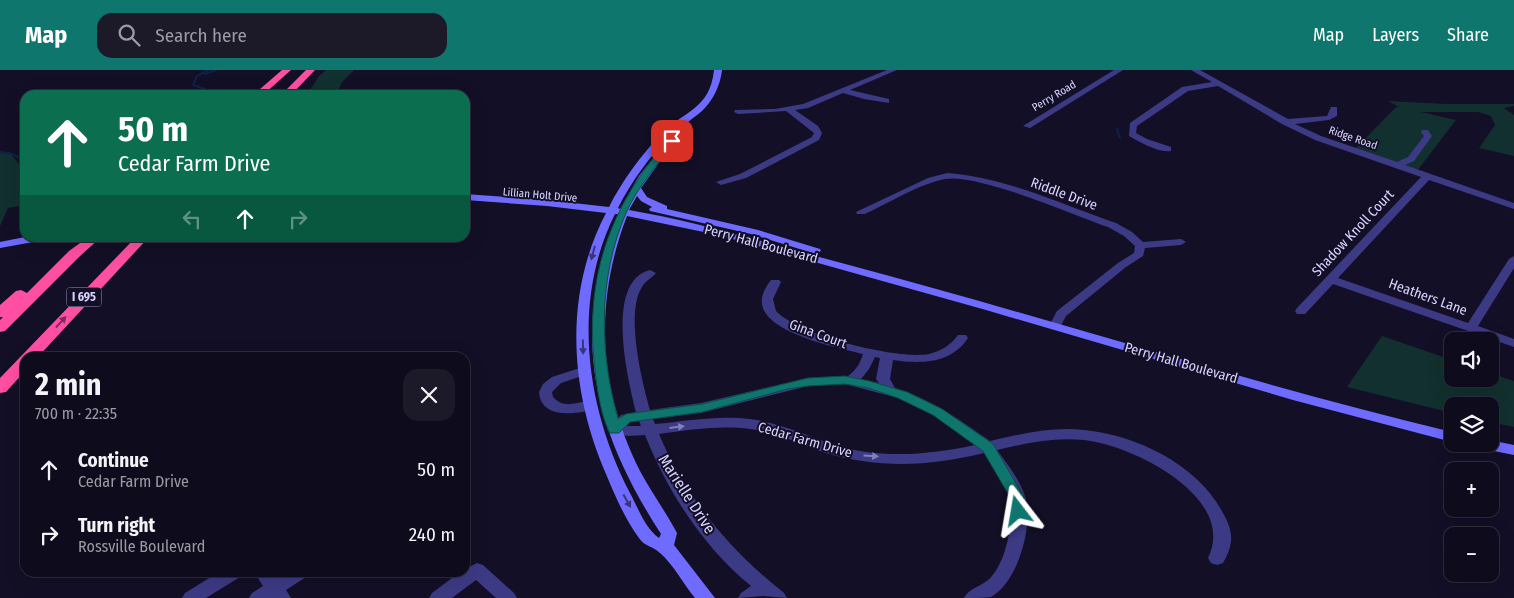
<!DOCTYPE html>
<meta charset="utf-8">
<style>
body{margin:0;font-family:"Fira Sans Condensed",sans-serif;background:#1c1929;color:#f1f3f6;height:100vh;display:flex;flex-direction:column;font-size:19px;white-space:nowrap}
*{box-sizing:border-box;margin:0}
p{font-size:16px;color:#9b9ba3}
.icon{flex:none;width:28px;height:28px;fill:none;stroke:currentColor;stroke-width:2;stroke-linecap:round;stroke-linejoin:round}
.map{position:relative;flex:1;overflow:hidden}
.drawer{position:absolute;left:20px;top:282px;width:450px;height:225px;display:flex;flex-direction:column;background:#0e0b1c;border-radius:15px;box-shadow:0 5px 20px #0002,0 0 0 1px #2e2b3b}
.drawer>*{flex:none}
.top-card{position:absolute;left:20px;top:20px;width:450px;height:152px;border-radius:15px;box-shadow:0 5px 20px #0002,0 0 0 1px #2e2b3b;background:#0b6e4f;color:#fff;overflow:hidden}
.tools{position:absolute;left:1444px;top:262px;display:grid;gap:10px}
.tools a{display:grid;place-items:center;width:55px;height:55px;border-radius:10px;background:#0e0b1c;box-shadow:0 5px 20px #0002,0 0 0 1px #2e2b3b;font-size:25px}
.pin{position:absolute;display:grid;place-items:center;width:42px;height:42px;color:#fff;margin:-21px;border-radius:10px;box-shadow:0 2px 8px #0006}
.me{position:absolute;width:55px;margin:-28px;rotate:346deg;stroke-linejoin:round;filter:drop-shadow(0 0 4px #0008)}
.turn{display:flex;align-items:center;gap:18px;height:105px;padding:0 15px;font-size:22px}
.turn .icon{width:65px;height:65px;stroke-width:2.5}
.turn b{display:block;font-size:35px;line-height:42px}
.lanes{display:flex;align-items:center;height:48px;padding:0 15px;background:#0003;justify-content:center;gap:25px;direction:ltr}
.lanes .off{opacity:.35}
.round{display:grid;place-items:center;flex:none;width:52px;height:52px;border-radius:15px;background:#1c1929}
.overview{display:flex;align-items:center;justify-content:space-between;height:85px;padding:0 15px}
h1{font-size:30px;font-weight:700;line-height:38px}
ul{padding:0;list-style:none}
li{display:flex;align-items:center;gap:15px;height:65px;padding:0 15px}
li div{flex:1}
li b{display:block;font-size:19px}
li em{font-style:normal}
header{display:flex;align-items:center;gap:30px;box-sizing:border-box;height:70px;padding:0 25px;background:#0f766e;color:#fff}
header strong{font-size:24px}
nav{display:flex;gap:28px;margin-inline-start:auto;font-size:18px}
.search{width:350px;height:45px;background:#1c1929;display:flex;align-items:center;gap:12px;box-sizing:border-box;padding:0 18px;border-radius:15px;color:#9b9ba3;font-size:19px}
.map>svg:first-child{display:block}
.green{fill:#12302f}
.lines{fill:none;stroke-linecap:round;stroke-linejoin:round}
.stream-far1{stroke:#0c2248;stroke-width:2}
.stream{stroke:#0c2248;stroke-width:2.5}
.street{fill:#3d3a85;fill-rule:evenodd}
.secondary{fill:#6f6bff;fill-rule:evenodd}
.highway{fill:#ff4fa3;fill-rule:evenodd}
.oneway{fill:#38347d}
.oneway2{fill:#7d2c5e}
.oneway3{fill:#837fbc}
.route{fill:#0f766e;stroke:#0a4d48}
.labels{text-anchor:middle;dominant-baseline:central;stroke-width:4;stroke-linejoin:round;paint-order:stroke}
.far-street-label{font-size:11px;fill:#d9d4ff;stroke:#130f26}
.shield{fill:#130f26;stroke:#9e99be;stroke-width:1}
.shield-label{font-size:12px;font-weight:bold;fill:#d9d4ff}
.street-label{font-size:14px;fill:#d9d4ff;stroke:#130f26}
.near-street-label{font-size:16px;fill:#d9d4ff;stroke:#130f26}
</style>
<header>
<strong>Map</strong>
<div class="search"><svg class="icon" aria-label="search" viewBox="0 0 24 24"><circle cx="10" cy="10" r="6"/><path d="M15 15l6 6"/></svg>Search here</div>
<nav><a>Map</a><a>Layers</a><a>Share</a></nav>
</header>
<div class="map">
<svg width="1514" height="528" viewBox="0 0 1514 528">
<rect width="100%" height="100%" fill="#130f26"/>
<g class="green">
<path d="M326 0H354L342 12 336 25H307L319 6Z"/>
<path d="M1388 31 1447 34H1514V36L1504 38 1514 45V86L1479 78 1495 55 1491 46 1478 42H1421L1456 50 1417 101 1355 79 1396 37H1399Z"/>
<path d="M0 81 11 84 25 102V135L8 138 0 156Z"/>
<path d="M1382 266 1452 290V309H1490V303L1514 311V357L1490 352V336H1452V343L1347 317Z"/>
</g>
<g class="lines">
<g class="stream-far1">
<path d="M205 4 216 0"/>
<path d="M203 25 205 19 193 15 197 6 208 0"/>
<path d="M1117 59 1120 68"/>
<path d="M0 82 9 83 21 88V91"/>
</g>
<path class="stream" d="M21 90V101L25 104"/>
<g class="street">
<path d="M887 0H897L850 20 889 29V33L864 29 843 23 808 38 795 40 818 56 822 63 819 70 746 108 721 115 716 112 740 104 812 67 814 63 786 41 738 44 734 42 735 40 775 39 803 34Z"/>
<path d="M1114 0H1123L1030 58 1023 56Z"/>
<path d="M1191 0H1200L1288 49 1327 46 1331 37H1337V46L1329 50 1295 54 1321 66 1397 92 1408 87 1424 66 1421 62 1422 60H1428L1432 66 1414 91 1405 95 1514 133V139L1429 110 1338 208 1468 253 1509 189 1514 186V198L1478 256 1514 269V277L1333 214 1305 244H1297L1295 241 1297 238 1421 107 1315 70 1282 54 1218 16 1188 21 1137 56 1136 63 1147 69 1171 77V81C1158 83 1140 72 1129 66L1130 53 1182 17 1212 12Z"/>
<path d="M947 103C1005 107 1061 134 1116 153L1132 162 1143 172 1181 169 1186 172 1181 175 1145 178 1143 186 1126 197 1066 246 1059 259H1051L1049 256 1057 241 1118 193 1134 183 1135 176 1124 166 1108 157C1073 145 978 103 945 109 919 114 889 133 865 144H857L856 142 928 108Z"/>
<path d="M650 200 656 203C652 208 645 211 642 217 625 243 642 312 650 340L701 333 808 308 848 306C856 300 860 294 863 284 838 278 772 264 763 238 759 228 765 218 771 210H779L781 212 773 229 776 241C798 265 897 290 929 284 941 281 951 275 958 265H966L968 268C951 294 921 294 893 290L890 309 895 318C931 329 960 350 990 371 1021 364 1053 356 1084 360 1137 365 1198 395 1223 443 1228 452 1232 461 1231 472 1230 479 1227 486 1223 493L1217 495 1211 493 1208 488C1238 427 1132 375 1084 370 1055 367 1026 373 997 380 1007 394 1020 410 1025 426 1034 455 1018 512 991 527 984 528 972 528 964 528 969 518 980 517 988 510 1006 495 1015 449 1009 427 1005 412 992 396 984 383 930 396 880 399 826 383 801 375 777 362 750 359 720 355 689 360 659 364 686 429 730 480 784 523L787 528 763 526 738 528 741 523 751 516C704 478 667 421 645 365L628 366 609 362 607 359 621 345 636 342C628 311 604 211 650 200ZM875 287 880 288 876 309 879 313 861 309 869 299ZM845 314 898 328 933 345 975 375C929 385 880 389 835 375 807 366 780 353 750 349 719 345 686 351 655 354L653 349 701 343 808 316ZM639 351 641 356H626L630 352Z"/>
<path d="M583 297 590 301 588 304 561 313 552 322 553 327C567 342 579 328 595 333L597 336 595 339C577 344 541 350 539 322L543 314 552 307Z"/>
<path d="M477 493 483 495 514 523 517 528H496L476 510 452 528H429L432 523 460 502H465V499Z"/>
<path d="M219 502H242L240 507 206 528H182L185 523Z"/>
<path d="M254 502H272L276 508 285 502H308L306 507 286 520 291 528H249L252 523 263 516Z"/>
</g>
<g class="secondary">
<path d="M714 0H722C720 19 709 38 693 48 685 55 676 58 669 66 649 88 631 112 618 138L620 139 639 106 664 74H670L671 76 641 118 647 127 667 136V139L758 160 820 179 821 181 816 184 751 164 650 141 649 139 652 137 641 131 637 126 629 140C704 153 776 176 849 195 1051 249 1249 313 1452 362V372L1293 330 986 240 718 165 627 146C594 232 598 318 640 401 651 422 666 442 677 463L674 475 715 528H695C683 514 674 495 660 483 653 476 645 477 639 468 625 449 615 426 606 404 570 321 563 225 606 143L547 136 465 130V124L547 130 609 137C622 111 640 87 660 65 683 41 710 40 714 0ZM615 144H618C569 263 593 359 661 464L659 468C645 458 638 438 630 423 586 338 571 232 615 144Z"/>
<path d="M25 167 44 168 39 171 0 178V172Z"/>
<path d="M1490 370 1514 375V385L1479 378 1477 374H1490Z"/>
</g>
<g class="highway">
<path d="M282 0H291L263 25H253Z"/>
<path d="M306 0H315L291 25H281Z"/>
<path d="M87 168H100L79 187 5 261 0 262V250L3 247H0V235L16 221 21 220 27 223 69 181Z"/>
<path d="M135 168H148L37 288H25V301L6 322 0 323V308Z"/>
</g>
</g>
<defs><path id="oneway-solid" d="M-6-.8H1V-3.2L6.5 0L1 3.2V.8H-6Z" transform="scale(1.25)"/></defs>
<g class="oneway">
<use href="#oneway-solid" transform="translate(593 183) rotate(105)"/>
<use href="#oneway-solid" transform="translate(583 277) rotate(89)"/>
<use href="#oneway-solid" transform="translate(627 431) rotate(61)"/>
</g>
<use class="oneway2" href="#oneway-solid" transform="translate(61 252) rotate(-47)"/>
<g class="oneway3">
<use href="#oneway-solid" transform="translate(677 357) rotate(-7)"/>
<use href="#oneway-solid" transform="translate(871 386) rotate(4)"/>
</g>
<path class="route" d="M669 69 676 71C658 94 638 116 626 143 598 208 599 281 618 349L626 344 702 334 808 308 845 306 869 311 907 322 942 339 993 374 1024 427 1025 441 1023 445 1018 446 1012 445 1010 441V427L983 381 933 345 898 328 868 318 845 314 808 316 788 319 702 342 630 352 619 363H610C601 347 597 318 595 300 584 208 609 138 669 69Z"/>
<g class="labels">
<g class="far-street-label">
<text transform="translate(1054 26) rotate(-31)">Perry Road</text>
<text transform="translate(1353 68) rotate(19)">Ridge Road</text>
<text transform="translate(540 125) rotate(5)">Lillian Holt Drive</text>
</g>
<rect class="shield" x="66.5" y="217.5" width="35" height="19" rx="4"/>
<g class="shield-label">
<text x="84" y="227">I 695</text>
</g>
<g class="street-label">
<text transform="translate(1064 124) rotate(20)">Riddle Drive</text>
<text transform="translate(1353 163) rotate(-47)">Shadow Knoll Court</text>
<text transform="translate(761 174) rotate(15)">Perry Hall Boulevard</text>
<text transform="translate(1428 227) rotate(20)">Heathers Lane</text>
<text transform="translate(818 264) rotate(20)">Gina Court</text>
<text transform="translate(1181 293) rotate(16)">Perry Hall Boulevard</text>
<text transform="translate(805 370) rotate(16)">Cedar Farm Drive</text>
</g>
<g class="near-street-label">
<text transform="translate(687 424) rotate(57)">Marielle Drive</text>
</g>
</g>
</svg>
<div class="tools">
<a><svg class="icon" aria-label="sound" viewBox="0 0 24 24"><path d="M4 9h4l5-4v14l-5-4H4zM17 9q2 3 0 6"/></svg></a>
<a><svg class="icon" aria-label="layers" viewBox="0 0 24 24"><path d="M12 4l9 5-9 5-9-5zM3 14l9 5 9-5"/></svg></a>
<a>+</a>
<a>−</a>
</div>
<div class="pin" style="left:672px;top:71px;background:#d93025"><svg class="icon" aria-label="arrive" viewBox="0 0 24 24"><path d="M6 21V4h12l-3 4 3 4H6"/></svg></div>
<svg class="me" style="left:1018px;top:441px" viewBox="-20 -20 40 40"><path d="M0-17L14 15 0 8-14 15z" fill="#0f766e" stroke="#fff" stroke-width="4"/></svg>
<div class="top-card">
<div class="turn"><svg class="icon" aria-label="ahead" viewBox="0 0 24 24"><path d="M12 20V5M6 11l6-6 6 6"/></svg><div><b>50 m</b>Cedar Farm Drive</div></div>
<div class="lanes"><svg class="icon off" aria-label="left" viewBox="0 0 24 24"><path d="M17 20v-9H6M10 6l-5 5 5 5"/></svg><svg class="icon" aria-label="ahead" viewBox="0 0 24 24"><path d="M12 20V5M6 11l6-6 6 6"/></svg><svg class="icon off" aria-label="right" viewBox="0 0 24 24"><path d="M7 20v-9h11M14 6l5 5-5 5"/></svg></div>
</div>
<section class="drawer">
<div class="overview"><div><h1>2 min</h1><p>700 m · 22:35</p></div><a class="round"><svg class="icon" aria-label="close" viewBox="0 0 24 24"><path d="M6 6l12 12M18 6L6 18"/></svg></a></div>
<ul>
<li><svg class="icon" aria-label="ahead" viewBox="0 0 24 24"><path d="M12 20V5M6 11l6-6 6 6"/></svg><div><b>Continue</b><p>Cedar Farm Drive</p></div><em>50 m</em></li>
<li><svg class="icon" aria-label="right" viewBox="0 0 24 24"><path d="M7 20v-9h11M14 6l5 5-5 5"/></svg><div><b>Turn right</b><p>Rossville Boulevard</p></div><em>240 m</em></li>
</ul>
</section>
</div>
